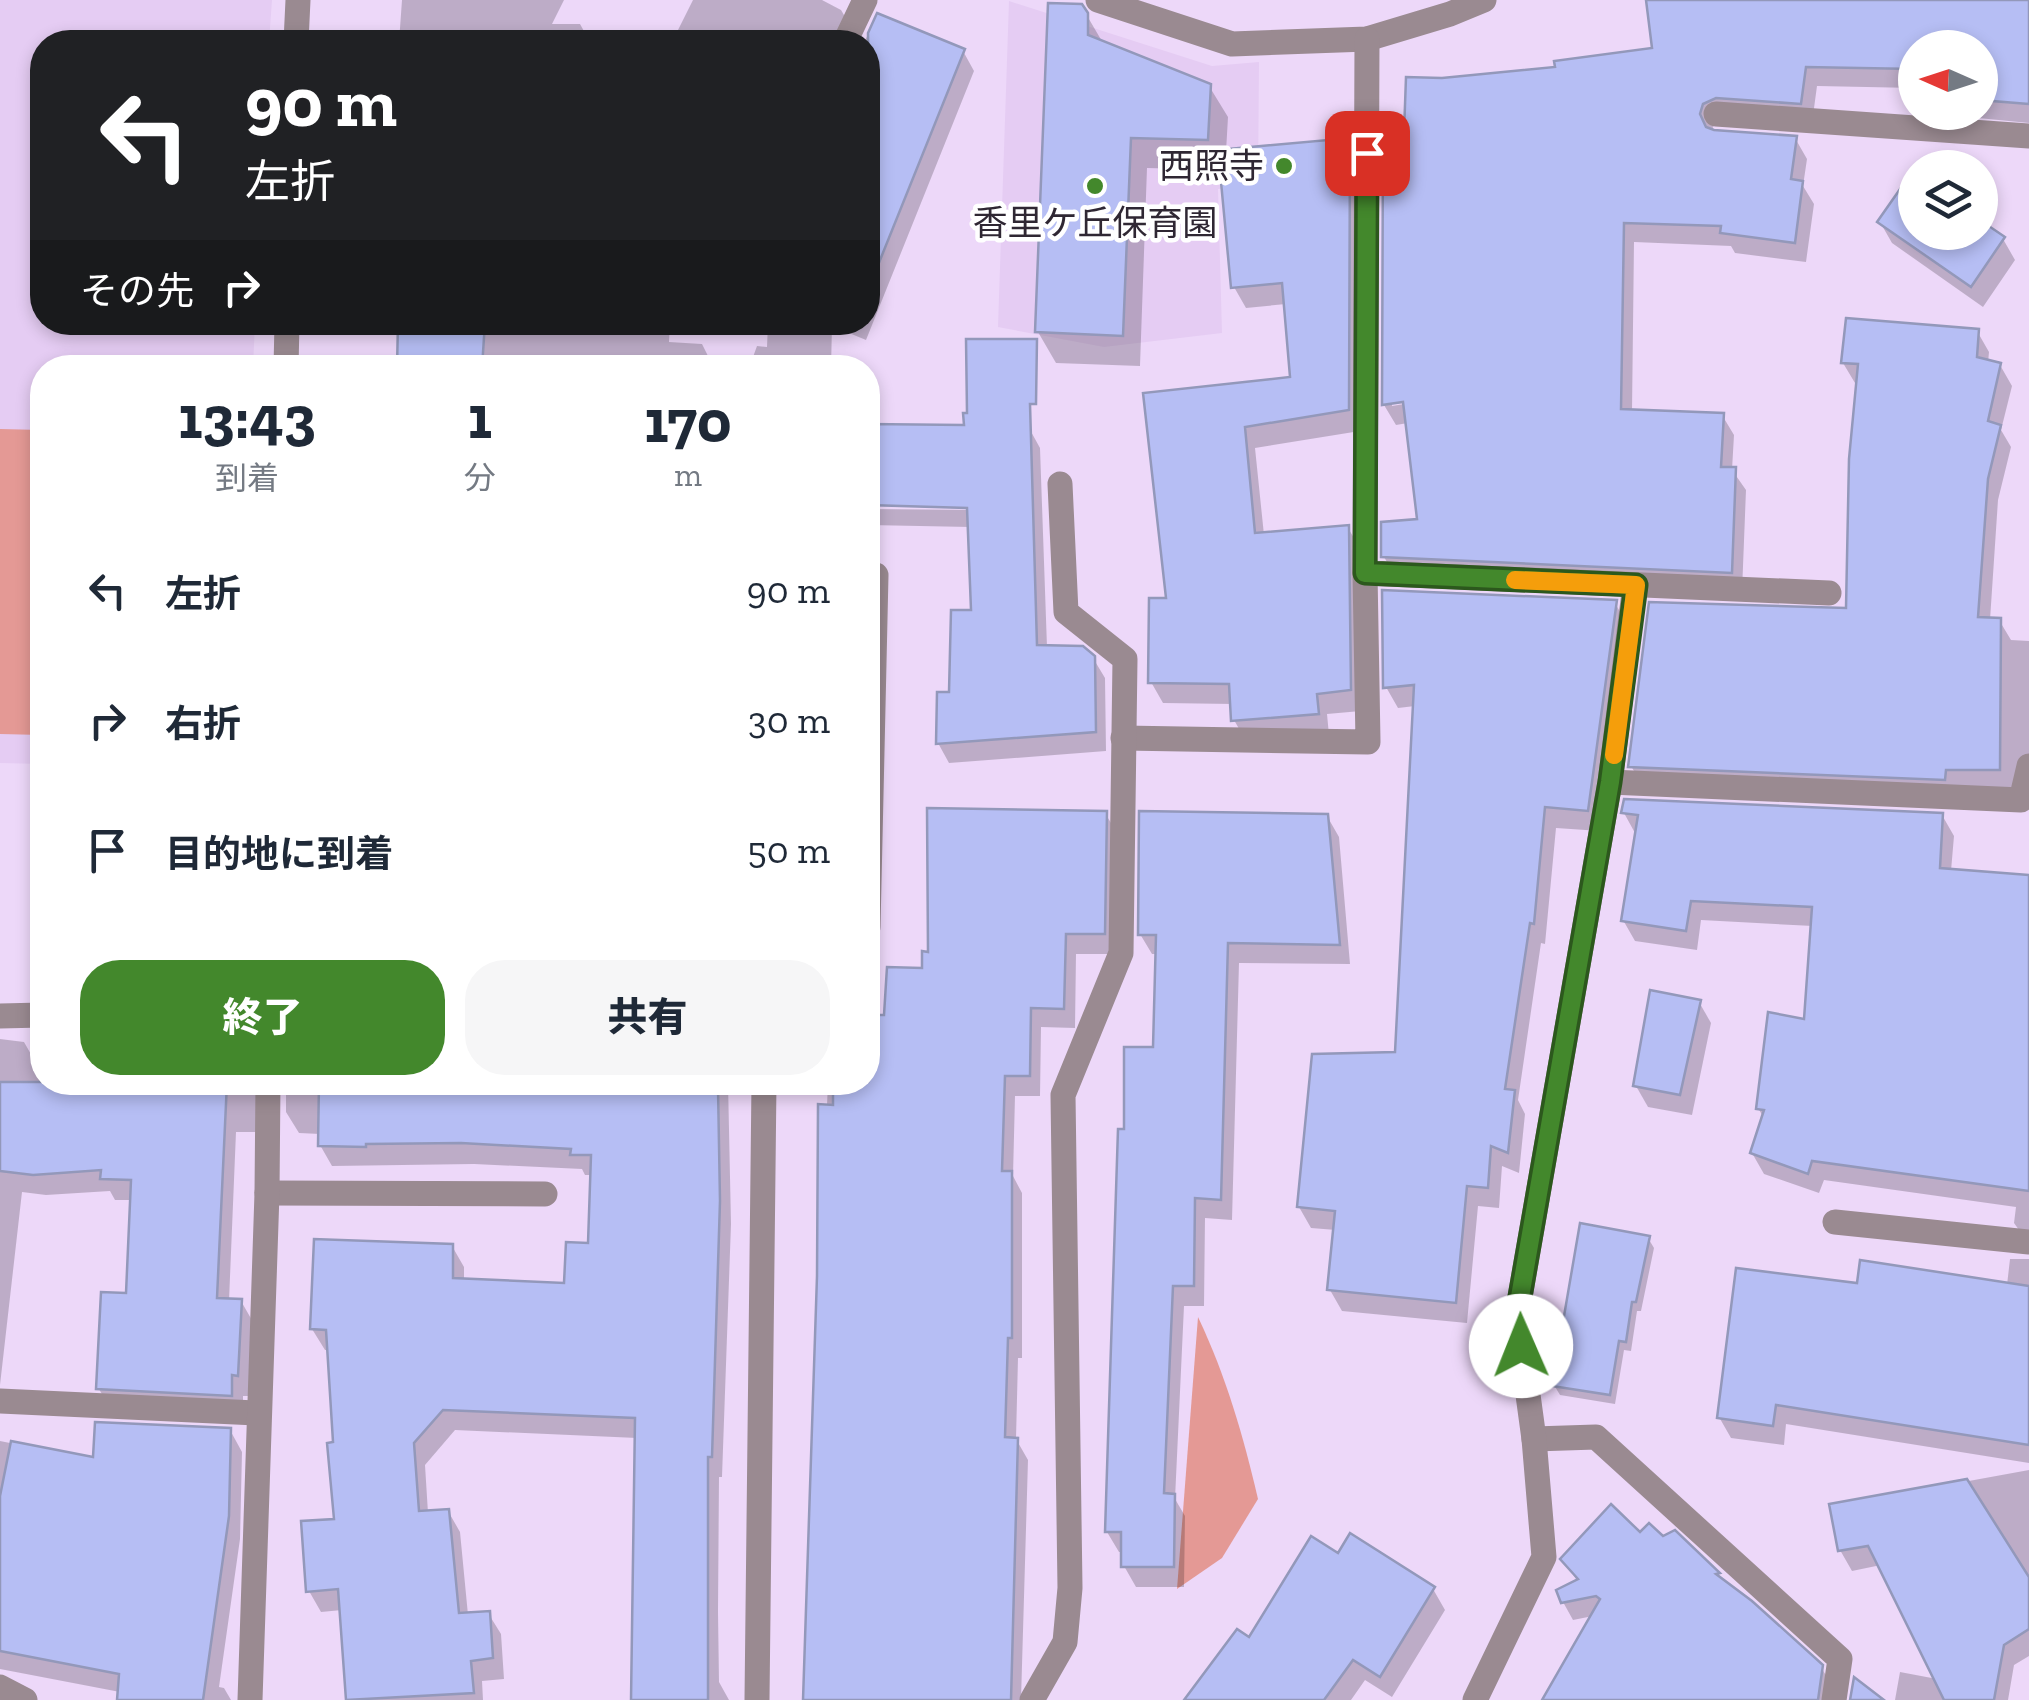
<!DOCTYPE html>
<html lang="ja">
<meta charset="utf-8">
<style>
body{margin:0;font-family:"Zilla Slab","Noto Sans JP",serif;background:#f6f6f7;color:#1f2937;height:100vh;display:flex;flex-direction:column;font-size:38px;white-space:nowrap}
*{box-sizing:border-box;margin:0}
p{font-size:32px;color:#747a83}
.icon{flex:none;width:55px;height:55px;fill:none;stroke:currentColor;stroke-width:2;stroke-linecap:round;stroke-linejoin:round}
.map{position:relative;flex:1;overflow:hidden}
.panel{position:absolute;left:30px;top:355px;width:850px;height:740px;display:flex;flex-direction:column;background:#fff;border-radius:40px;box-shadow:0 5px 15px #0003}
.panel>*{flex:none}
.top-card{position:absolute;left:30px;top:30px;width:850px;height:305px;border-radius:40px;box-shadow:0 5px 15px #0003;background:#202124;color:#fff;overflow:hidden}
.needle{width:65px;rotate:273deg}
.tools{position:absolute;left:1898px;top:30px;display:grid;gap:20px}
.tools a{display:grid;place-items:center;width:100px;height:100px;border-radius:50%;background:#fff;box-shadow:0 5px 15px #0003;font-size:50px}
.pin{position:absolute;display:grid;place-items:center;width:85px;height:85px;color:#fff;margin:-42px;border-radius:20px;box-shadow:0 5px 15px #0006}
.me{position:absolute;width:110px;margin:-55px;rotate:359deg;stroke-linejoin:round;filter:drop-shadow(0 0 8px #0008)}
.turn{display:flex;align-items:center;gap:35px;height:210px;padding:0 50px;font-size:45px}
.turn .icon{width:130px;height:130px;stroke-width:2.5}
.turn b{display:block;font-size:70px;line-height:85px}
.then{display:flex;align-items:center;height:95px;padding:0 50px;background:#0003;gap:20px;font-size:38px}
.eta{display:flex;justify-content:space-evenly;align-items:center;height:170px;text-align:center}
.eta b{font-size:60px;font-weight:800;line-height:70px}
.action{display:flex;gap:20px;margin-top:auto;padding:20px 50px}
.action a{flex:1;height:115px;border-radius:40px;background:#43882c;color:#fff;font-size:40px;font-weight:800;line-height:115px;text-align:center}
.action a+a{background:#f6f6f7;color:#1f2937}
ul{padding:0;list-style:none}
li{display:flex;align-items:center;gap:30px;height:130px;padding:0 50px}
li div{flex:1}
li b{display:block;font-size:38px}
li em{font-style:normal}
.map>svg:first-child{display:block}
.built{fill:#e5ccf3}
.green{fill:#e49995}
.shadow{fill:#0003;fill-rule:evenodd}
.building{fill:#b6bef4;stroke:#9398ba;stroke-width:2.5}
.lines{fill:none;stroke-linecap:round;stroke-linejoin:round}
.minor{stroke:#9a8a91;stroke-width:25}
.route-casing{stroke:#2c581d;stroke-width:25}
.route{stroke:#43882c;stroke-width:18}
.slow{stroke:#f59e0b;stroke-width:18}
.poi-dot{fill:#43882c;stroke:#fff;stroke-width:4}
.labels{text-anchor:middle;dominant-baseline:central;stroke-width:9;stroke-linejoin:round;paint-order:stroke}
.poi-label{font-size:35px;fill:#2f2733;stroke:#fff;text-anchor:end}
</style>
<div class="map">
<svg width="2029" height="1700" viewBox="0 0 2029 1700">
<rect width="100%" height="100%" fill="#edd8f9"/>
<g class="built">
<path d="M0 0H272L269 42H42V322L255 323 253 367 42 368V764L0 763Z"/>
<path d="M1009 1 1212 66 1259 62 1258 185 1218 189 1222 333 1104 347 998 327Z"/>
</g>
<g class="green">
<path d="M0 429 42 430V735L0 734Z"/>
<path d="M1198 1317C1226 1376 1243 1435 1258 1499L1222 1558 1177 1589Z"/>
</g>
<g class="shadow">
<path d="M402 0H564L552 24H580L590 42H399Z"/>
<path d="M693 0H822L841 10 853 30 848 42H672Z"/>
<path d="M1685 0H2029V123L1978 118 1975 112H1980V48H1915V88L1817 86 1812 123 1714 125 1711 132 1795 138 1807 159 1803 186 1814 204 1806 262 1735 253 1731 246 1634 242 1632 412 1722 415 1734 435 1732 470 1746 490 1742 592 1396 577 1384 557 1420 522 1408 423 1396 425 1384 405 1406 135 1442 81 1557 69 1655 50ZM1392 401 1416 402 1392 406Z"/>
<path d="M1086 14 1103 43 1209 86 1228 117 1226 152 1349 140 1361 161 1360 431 1255 448 1264 535 1348 528 1360 548 1361 711 1327 714 1329 735 1246 741 1234 720 1233 704 1163 703 1151 682 1168 601 1146 395 1293 379 1286 304 1246 308 1234 287 1223 170 1147 168 1140 366 1056 363 1038 332Z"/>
<path d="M873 26 963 51 974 71 866 340 832 326 831 368H749L757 346 767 347 768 322H868V42H864Z"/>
<path d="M1915 178V232H1980V223L2003 239 2015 260 1983 307 1892 243 1880 222Z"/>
<path d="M400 322H670L669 342 702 344 714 368H398Z"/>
<path d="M1977 331 1989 352 1988 363 2000 365 2012 386 2001 430 2011 447 1998 500 1990 620H1999L2011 640 2029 641V774L2022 790 1643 786 1631 766 1849 611 1859 383H1855L1843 363Z"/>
<path d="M868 426 1029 428 1040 448 1047 647 1093 658 1105 678 1106 751 949 763 938 743 973 613 970 527 868 525V509L980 510V505L868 504Z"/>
<path d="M1615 603 1627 624 1600 831 1556 828 1545 944 1541 943 1518 1100 1525 1114 1519 1173 1502 1166 1499 1208 1478 1206 1467 1323 1342 1311 1330 1290 1336 1230 1311 1228 1299 1207 1397 1054 1415 706 1398 708 1386 687Z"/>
<path d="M1105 813 1117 833 1115 954H1076L1075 1028 1041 1027 1040 1096H1015L1013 1176 1022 1193V1358H1018L1016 1439 1028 1460 1021 1700H805L808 1546 828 1082H868V1018H887L925 970 930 954Z"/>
<path d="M1624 813 1942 815 1954 836 1951 871 2029 877V1244L2014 1223 2016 1207 1824 1180 1819 1193 1764 1174 1752 1153 1764 1118 1758 1108 1806 1022 1813 926 1701 920 1697 950 1635 941 1623 920 1635 833Z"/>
<path d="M1327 816 1339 837 1350 964 1239 963 1232 1220 1205 1218 1204 1306H1184L1175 1499 1185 1516 1184 1587H1136L1124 1566V1552H1119L1107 1532 1126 1132 1155 1050 1158 954H1152L1140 934Z"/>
<path d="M1699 1002 1711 1023 1692 1115 1648 1107 1636 1086Z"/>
<path d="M0 1039 24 1042 36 1063 35 1072H42V1082H728L731 1224 722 1477H719L718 1612 719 1682 729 1700H633L637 1438 455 1430 425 1465 428 1513 448 1511 460 1532 468 1615 488 1613 501 1634 504 1679 482 1681 483 1700H348L342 1610 321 1612 309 1591 336 1521 330 1350H325L312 1329 452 1246 464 1267V1281L566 1285 591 1245 593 1175H585L582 1169 474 1164 332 1166 320 1145V1134L299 1133 286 1112V1088L271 1089 262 1132H236L229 1301H241L253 1322 249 1396H243V1416L111 1410 99 1389 129 1296 133 1200H115L110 1191 46 1195 22 1192 0 1385Z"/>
<path d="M1648 1238 1654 1248 1641 1311H1637L1631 1351 1624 1350 1615 1404 1560 1395 1554 1385Z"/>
<path d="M2010 1259H2029V1463L1786 1424 1784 1445 1731 1438 1719 1417 1859 1286 2007 1285Z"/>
<path d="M230 1430 242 1452 240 1539 219 1687 224 1688 231 1700H119L120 1692 0 1669V1441L95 1460Z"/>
<path d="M2029 1470V1656L2014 1665 2008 1700H1895L1900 1672 1937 1679 1881 1565 1852 1571 1840 1550 1832 1506Z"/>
<path d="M1674 1533 1723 1582 1821 1667 1832 1686 1830 1700H1549L1593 1616 1573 1620 1563 1602 1578 1582 1563 1559 1640 1535 1663 1539Z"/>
<path d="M1339 1556 1433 1589 1445 1610 1392 1697 1365 1680 1351 1700H1188Z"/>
</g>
<g class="building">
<path d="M1646 0H2029V104L1980 100V75L1983 70H1980V48H1915V69L1806 67 1801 104 1716 98 1703 104 1700 114 1706 127 1714 130 1797 136 1791 179 1803 181 1795 243 1720 233 1721 226 1624 223 1621 409 1724 413 1721 467H1736L1732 573 1381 557V522L1417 519 1403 402 1382 405 1383 135 1404 133 1406 77 1442 78 1555 67 1554 61 1652 48Z"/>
<path d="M1048 3 1082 4 1088 13V35L1211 84 1208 140 1131 138 1123 336 1035 332Z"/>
<path d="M877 13 965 49 870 285 868 33Z"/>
<path d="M1350 138 1349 410 1245 427 1255 533 1349 525 1351 690 1317 694 1319 714 1231 721 1229 684 1148 683 1149 598H1166L1143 393 1290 377 1282 283 1231 288 1218 150Z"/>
<path d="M1912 172 1915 175V232H1980V220L2005 237 1971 287 1877 222Z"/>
<path d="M1846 318 1979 329 1977 357 2001 363 1988 421 2001 425 1988 479 1978 617 2001 618 2000 770H1946L1945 780 1628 767 1649 602 1846 608 1849 459 1858 364 1841 363Z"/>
<path d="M398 322H485L482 368H397Z"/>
<path d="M966 339H1037L1036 404H1030L1037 645 1083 646 1095 656 1096 732 936 744 937 692H949L951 610H971L967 508 868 505V424L964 425 963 413H967Z"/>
<path d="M1382 590 1617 600 1588 811 1545 807 1534 924 1530 923 1505 1089 1515 1090 1508 1153 1491 1146 1488 1188 1467 1186 1456 1303 1327 1290 1335 1211 1297 1207 1312 1054 1395 1052 1414 685 1383 688Z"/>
<path d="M1624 799 1943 813 1940 868 2029 875V1191L1812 1161 1808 1174 1750 1153 1764 1110 1756 1109 1768 1012 1804 1019 1812 907 1691 901 1686 931 1621 921 1638 815 1621 813Z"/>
<path d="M927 808 1107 811 1105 934H1066L1064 1009 1031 1008 1030 1076H1005L1002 1171H1012V1338H1008L1005 1437 1018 1438 1011 1700H803L817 1276 818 1104 833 1105V1082H868V1015H884L887 967 922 968V951L928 952Z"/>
<path d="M1139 811 1328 814 1340 945 1228 943 1221 1200 1195 1198 1194 1286H1173L1164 1493 1175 1494 1174 1567H1121V1532H1105L1118 1129H1124V1047H1153L1156 935H1138Z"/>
<path d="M1650 990 1701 1000 1680 1095 1633 1086Z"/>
<path d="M0 1082H227L217 1298 242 1299 238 1376 232 1375V1396L96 1389 101 1292 126 1293 131 1180 100 1179 101 1170 33 1175 0 1171Z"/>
<path d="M319 1082H624V1089L718 1088 720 1201 712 1457H708V1700H631L635 1418 443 1410 414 1443 419 1511 449 1509 459 1613 490 1611 493 1658 471 1661 474 1693 346 1700 338 1589 306 1592 301 1521 334 1519 327 1443 333 1442 326 1330 310 1329 314 1239 453 1244V1278L564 1283 566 1242 588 1243 591 1155H570L571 1149 461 1143 366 1144V1147L318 1146Z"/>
<path d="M1580 1223 1650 1236 1636 1302H1632L1626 1342 1619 1341 1610 1395 1552 1386Z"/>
<path d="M1860 1260 2029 1286V1445L1776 1405 1773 1426 1717 1418 1736 1268 1857 1283Z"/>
<path d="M95 1422 231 1428 229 1516 203 1700H117L119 1674 0 1651V1496L11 1441 93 1457Z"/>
<path d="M1967 1479 2029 1577V1629L2004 1645 1994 1700H1944L1868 1546 1838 1551 1829 1504Z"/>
<path d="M1611 1504 1640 1532 1649 1523 1663 1536 1675 1530 1720 1573 1716 1574 1752 1601 1823 1665 1818 1700H1542L1600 1599 1596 1596 1561 1603 1556 1590 1578 1579 1560 1559Z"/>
<path d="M1350 1533 1435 1587 1380 1677 1353 1660 1324 1700H1184L1237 1629 1249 1637 1311 1536 1338 1553Z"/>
<path d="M1854 1677 1884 1700H1850Z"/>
</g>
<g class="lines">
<g class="minor">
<path d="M1098 0 1232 44 1367 39 1450 14 1484 0"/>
<path d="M296 42 298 0"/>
<path d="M845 42 865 0"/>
<path d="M1716 114 2029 136"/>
<path d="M286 368 287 322"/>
<path d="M1365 573 1829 593"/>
<path d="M868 575H876L868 927"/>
<path d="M1123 738 1368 742 1365 573 1367 39"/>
<path d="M1610 782 2021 800 2029 766"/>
<path d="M0 1016 42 1015"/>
<path d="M267 1193 545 1194"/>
<path d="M1835 1222 2029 1242"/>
<path d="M0 1401 258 1413"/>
<path d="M1534 1439 1596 1437 1840 1659 1834 1700"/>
<path d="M0 1687 25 1700"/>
<path d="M250 1700 267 1193 268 1082"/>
<path d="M757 1700 764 1082"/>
<path d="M1032 1700 1065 1642 1070 1588 1063 1095 1121 953 1125 659 1066 612 1060 484"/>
<path d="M1475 1700 1544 1557 1534 1439 1517 1314 1610 782 1635 585"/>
</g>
</g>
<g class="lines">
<g class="route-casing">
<path id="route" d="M1367 153 1365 573 1636 585 1610 782 1517 1314 1521 1346"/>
</g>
<use href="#route" class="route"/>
<path class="slow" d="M1515 580 1636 585 1614 755"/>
</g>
<g class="poi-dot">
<circle cx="1284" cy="166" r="10"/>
<circle cx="1095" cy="186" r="10"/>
</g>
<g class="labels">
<g class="poi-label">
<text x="1264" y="166">西照寺</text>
<text x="1095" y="223" text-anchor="middle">香里ケ丘保育園</text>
</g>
</g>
</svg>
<div class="tools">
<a><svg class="needle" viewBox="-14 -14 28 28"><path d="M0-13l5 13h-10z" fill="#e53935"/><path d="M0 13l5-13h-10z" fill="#747a83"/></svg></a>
<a><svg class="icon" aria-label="layers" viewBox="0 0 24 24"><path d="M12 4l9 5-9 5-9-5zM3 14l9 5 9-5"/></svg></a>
</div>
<div class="pin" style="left:1367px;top:153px;background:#d93025"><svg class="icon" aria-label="arrive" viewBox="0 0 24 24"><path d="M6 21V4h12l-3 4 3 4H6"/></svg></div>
<svg class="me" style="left:1521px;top:1346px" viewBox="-20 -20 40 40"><circle r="19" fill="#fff"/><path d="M0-13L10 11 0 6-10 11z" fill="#43882c"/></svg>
<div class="top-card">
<div class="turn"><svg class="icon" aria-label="left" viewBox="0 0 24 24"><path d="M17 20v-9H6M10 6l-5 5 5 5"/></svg><div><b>90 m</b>左折</div></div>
<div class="then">その先<svg class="icon" aria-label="right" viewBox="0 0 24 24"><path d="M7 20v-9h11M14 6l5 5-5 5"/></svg></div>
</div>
<section class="panel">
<div class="eta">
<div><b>13:43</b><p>到着</p></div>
<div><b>1</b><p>分</p></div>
<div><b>170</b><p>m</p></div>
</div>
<ul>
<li><svg class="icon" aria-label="left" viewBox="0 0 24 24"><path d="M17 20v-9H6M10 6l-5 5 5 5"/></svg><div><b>左折</b></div><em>90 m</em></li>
<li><svg class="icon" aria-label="right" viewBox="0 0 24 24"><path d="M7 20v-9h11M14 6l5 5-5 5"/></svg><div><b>右折</b></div><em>30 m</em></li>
<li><svg class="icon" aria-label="arrive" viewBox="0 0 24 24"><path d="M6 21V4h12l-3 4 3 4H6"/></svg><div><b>目的地に到着</b></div><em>50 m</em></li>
</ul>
<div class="action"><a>終了</a><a>共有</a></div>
</section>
</div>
